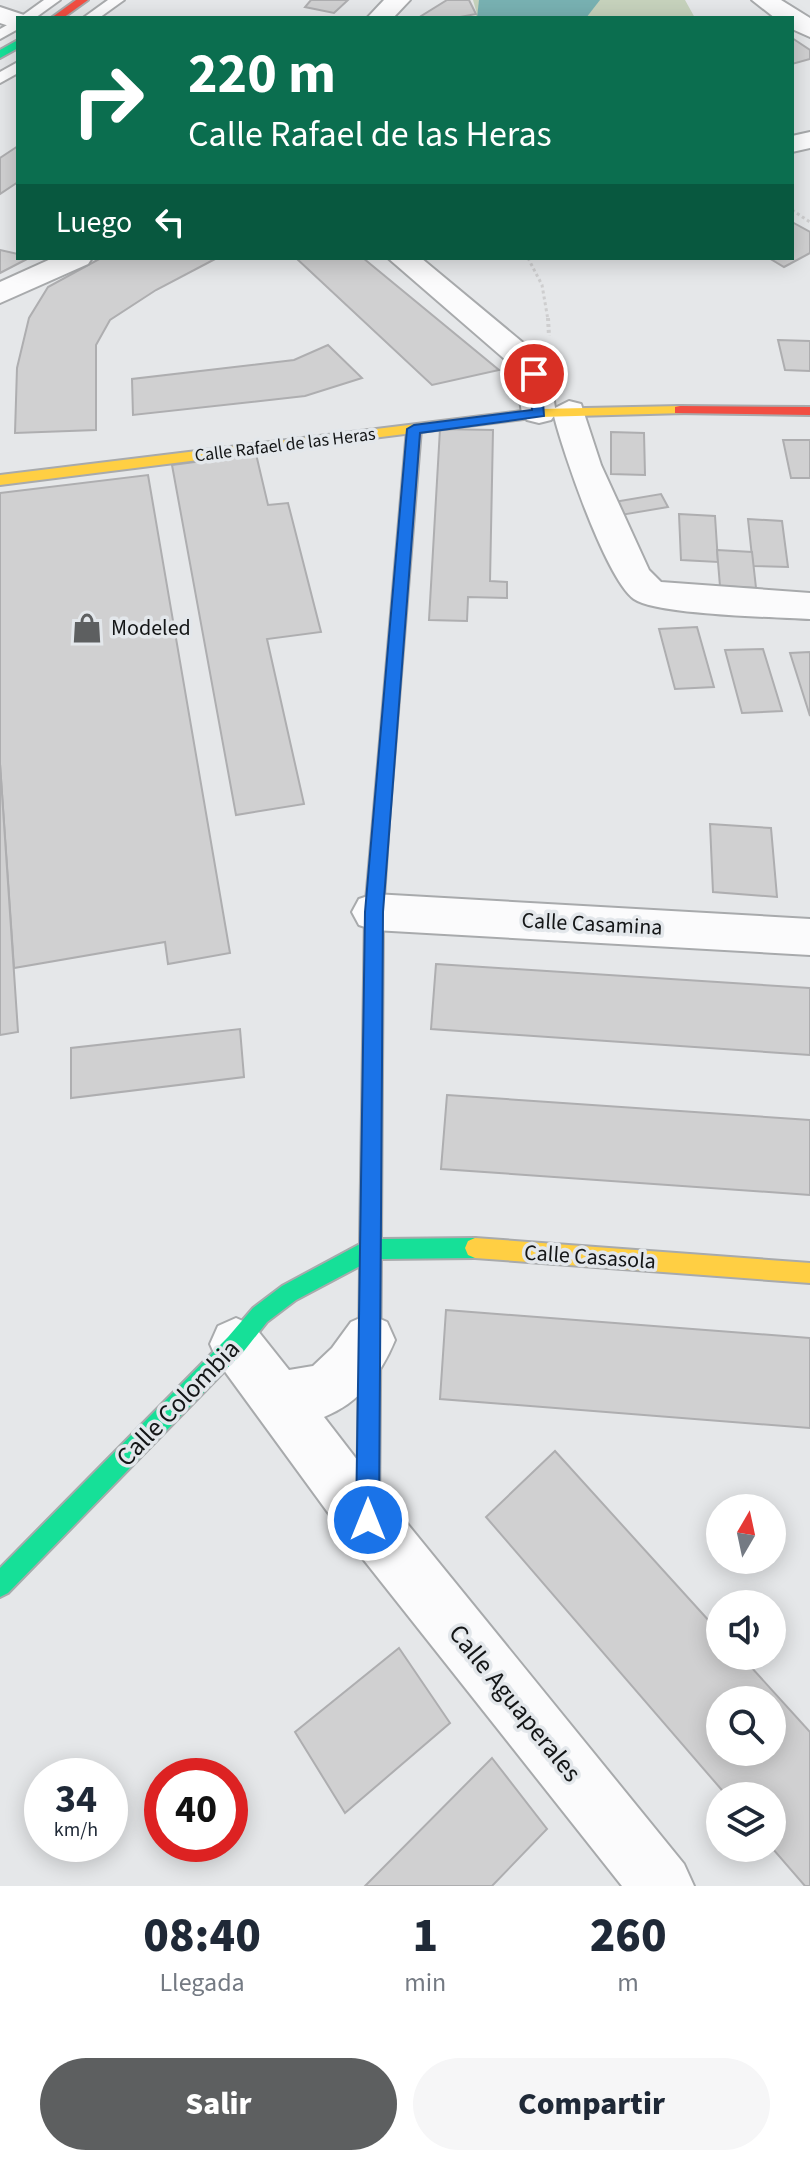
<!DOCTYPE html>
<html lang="es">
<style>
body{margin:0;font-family:"Source Sans 3",sans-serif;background:#f6f6f7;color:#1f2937;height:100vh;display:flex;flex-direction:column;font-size:30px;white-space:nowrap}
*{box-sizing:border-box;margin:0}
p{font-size:26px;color:#747a83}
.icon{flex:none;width:44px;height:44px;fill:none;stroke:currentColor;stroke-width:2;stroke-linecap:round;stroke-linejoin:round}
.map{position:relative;height:1886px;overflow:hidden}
.drawer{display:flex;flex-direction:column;background:#fff;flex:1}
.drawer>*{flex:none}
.top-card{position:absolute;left:16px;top:16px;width:778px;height:244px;border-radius:0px;box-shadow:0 4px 20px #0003;background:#0b6e4f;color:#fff;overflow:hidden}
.needle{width:52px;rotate:9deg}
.controls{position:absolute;left:706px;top:1494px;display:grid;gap:16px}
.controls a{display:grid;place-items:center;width:80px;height:80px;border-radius:50%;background:#fff;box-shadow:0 4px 20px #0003;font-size:40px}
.speed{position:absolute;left:24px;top:1758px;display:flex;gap:16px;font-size:40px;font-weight:700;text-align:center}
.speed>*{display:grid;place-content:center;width:104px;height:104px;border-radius:50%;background:#fff;box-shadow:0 4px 20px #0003;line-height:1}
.speed small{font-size:20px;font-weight:400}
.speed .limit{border:12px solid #d22;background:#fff;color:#111}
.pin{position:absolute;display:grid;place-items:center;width:68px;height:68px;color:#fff;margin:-34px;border:4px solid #fff;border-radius:50%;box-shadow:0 2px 8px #0007}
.me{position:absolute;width:88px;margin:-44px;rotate:0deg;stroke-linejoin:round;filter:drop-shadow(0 0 6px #0008)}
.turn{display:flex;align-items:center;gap:28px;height:168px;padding:0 40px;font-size:36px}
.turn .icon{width:104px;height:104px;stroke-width:2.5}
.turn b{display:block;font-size:56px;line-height:68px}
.then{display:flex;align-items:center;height:76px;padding:0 40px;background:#0003;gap:16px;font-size:30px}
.eta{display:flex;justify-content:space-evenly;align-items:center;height:136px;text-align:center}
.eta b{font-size:48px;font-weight:800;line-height:56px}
.action{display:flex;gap:16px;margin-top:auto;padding:16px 40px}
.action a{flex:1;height:92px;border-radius:48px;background:#5d5f60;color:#fff;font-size:32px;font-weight:800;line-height:92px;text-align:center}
.action a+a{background:#f6f6f7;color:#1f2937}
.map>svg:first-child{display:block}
.green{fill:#c6d2bc}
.water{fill:#78b1b2}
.building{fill:#d0d0d1;stroke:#aeaeb0;stroke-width:2;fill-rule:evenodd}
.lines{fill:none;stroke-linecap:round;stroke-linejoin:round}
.lane-casing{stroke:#a8aaac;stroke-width:4}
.street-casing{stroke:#a8aaac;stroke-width:4}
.fast-casing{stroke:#a8aaac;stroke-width:4}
.slow-casing{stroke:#a8aaac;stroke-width:4}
.jam-casing{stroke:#a8aaac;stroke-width:4}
.path-far1{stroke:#cececf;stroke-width:3;stroke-dasharray:3 3;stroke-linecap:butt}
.path{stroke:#cececf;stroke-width:4;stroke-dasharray:3 3;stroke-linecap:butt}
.lane{fill:#fbfbfc;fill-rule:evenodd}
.street{fill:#fbfbfc;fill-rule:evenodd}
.fast{fill:#16e098;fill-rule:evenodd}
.slow{fill:#ffcf43;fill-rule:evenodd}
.jam{fill:#f24e42;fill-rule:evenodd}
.route{fill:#1a73e8;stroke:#114b97;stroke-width:2}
.labels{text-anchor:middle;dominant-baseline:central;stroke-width:7;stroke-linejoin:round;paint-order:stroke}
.far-street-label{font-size:18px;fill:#141617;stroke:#e3e7eb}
.poi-label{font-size:22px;fill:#141617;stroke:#e3e7eb;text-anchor:start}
.street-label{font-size:22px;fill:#141617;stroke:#e3e7eb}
.near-street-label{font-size:26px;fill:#141617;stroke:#e3e7eb}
</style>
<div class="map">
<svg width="810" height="1886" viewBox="0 0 810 1886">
<rect width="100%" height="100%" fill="#e5e7e9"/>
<path class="green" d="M473 0H685L695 18H474L477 14Z"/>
<path class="water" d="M479 0H600L586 18H477Z"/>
<g class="building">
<path d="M311 0H348L334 13 305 7Z"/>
<path d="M447 0H469L476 14 455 18H418Z"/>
<path d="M792 38 810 50V59L792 64Z"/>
<path d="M18 146V182L0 194V158Z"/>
<path d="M792 222 810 232V253L784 267 769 258H792Z"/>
<path d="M0 250 18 254V258H29L0 273Z"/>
<path d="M101 258H217L156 290 110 320 96 345V430L15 433 17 368 29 318 48 287Z"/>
<path d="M296 258H363L499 370 432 385Z"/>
<path d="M778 340 810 341V371L785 370Z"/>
<path d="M328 345 362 378 305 396 133 415 132 379 294 360Z"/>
<path d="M440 429 493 430 490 581 507 582V598L468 597 467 621 429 620Z"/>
<path d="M611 432 644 433 645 475 611 474Z"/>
<path d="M783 440H810V478H791Z"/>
<path d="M256 454 268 505 288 503 321 632 267 639 304 804 236 815 172 465Z"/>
<path d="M148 475 230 953 168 964 165 942 14 968 0 764V493Z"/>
<path d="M661 494 668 507 621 515 614 502Z"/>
<path d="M679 514 715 516 718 562 681 560Z"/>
<path d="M748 519 782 521 788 567 753 566Z"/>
<path d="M717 550 752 552 756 588 720 586Z"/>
<path d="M697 627 714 687 675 689 659 629Z"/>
<path d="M763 649 782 711 742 713 725 650Z"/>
<path d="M810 652V716L790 653Z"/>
<path d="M0 764 18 1032 0 1035Z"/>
<path d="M710 824 771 828 777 897 713 892Z"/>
<path d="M436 964 810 988V1055L431 1029Z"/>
<path d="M240 1029 244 1077 71 1098V1048Z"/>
<path d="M447 1095 810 1120V1195L441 1169Z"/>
<path d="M446 1310 810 1338V1428L440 1399Z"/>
<path d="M555 1451 720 1633V1656H741L810 1732V1886H805L772 1848V1796H727L486 1517ZM720 1700H772V1752H720Z"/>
<path d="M399 1648 450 1723 345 1813 295 1732Z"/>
<path d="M492 1758 547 1829 492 1886H365Z"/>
</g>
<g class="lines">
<g class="lane-casing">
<g id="lane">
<path d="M44 0H60L35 18H19Z"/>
<path d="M108 0H124L99 18H83Z"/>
<path d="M18 19V29L0 39V29Z"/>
<path d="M18 62V73L0 83V72Z"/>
</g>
</g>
<g class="street-casing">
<g id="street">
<path d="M384 0H410L393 18H367Z"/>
<path d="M752 0H781L810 18V37L792 29V18H775Z"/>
<path d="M0 7 27 16 28 18H18V29L0 23Z"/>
<path d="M810 132V148L792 152V136Z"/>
<path d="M53 258H92L88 264 0 303V282Z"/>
<path d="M388 258H421L539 356 550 374 555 408 569 401 581 404 601 465 649 570 661 582 810 593V619C777 617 657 615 634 599 606 579 563 452 554 416L551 420 539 423 527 420 522 413 515 368Z"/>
<path d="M374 894 810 919V955L374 930 359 925 352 912 359 899Z"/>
<path d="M369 1314 387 1322 395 1340C380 1376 360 1402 324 1417L388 1500 684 1864 694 1886H622L348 1540 218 1362 210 1344 218 1326 236 1318 254 1326 289 1370 313 1366 332 1348 351 1322Z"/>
</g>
</g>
<g class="fast-casing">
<g id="fast">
<path d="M18 40V48L0 58V50Z"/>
<path d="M381 815 389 822 383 912 381 1239 475 1238 482 1241 485 1248 482 1255 475 1258 381 1259 379 1520 376 1528 368 1531 360 1528 357 1520 360 1266 296 1300 267 1322 244 1351 8 1593 0 1597V1568L228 1337 253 1308 282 1286 360 1244 365 912 373 822Z"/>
</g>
</g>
<g class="slow-casing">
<g id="slow">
<path d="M680 406 685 407V413L539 417 0 485V475L539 409Z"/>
<path d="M475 1238 810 1263V1283L475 1258 468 1255 465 1248 468 1241Z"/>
</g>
</g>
<g class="jam-casing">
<g id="jam">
<path d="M76 0H88L63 18H51Z"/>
<path d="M680 406 810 407V415L675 413V407Z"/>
<path d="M414 425 421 429 389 822 381 829 373 822 407 429Z"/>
</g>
</g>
<g class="path-far1">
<path d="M792 210 810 222"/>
<path d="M528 258 542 285 548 320"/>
</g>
<path class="path" d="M548 318 549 336"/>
<use href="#lane" class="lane"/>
<use href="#street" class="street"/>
<use href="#fast" class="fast"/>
<use href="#slow" class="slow"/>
<use href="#jam" class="jam"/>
</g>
<path class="route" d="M534 370 541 374 544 416 420 433 383 912 379 1520 376 1528 368 1531 360 1528 356 1520 365 912 407 429 414 425 532 410 528 374Z"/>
<defs>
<g id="shop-bare" transform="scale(2.4)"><path d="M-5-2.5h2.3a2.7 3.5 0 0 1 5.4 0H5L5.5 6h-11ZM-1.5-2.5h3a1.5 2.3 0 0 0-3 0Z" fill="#5d5f60" stroke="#e3e7eb" stroke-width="2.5" paint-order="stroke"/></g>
</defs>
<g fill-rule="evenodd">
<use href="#shop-bare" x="87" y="628"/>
</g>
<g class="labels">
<g class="far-street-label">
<text transform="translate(285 445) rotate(-7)">Calle Rafael de las Heras</text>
</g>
<g class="poi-label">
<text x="111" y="628">Modeled</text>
</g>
<g class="street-label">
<text transform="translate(592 924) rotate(3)">Calle Casamina</text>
<text transform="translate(590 1257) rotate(4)">Calle Casasola</text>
</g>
<g class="near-street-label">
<text transform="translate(178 1403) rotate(-46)">Calle Colombia</text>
<text transform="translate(515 1703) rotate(51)">Calle Aguaperales</text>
</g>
</g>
</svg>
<div class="controls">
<a><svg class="needle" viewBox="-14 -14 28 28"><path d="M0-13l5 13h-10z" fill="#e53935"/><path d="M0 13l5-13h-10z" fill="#747a83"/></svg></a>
<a><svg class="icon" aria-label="sound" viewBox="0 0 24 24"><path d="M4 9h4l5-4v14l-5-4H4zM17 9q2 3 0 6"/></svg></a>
<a><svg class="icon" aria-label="search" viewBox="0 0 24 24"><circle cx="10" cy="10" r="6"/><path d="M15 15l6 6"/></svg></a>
<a><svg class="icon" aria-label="layers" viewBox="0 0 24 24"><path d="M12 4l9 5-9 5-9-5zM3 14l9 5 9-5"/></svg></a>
</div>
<div class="speed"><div>34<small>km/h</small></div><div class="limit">40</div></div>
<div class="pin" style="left:534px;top:374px;background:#d93025"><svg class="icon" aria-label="arrive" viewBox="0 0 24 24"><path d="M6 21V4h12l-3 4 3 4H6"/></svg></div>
<svg class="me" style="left:368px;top:1520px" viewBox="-20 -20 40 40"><circle r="17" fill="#1a73e8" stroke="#fff" stroke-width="3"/><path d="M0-11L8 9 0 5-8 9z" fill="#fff"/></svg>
<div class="top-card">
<div class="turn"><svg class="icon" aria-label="right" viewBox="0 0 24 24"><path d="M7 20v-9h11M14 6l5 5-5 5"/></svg><div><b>220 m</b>Calle Rafael de las Heras</div></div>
<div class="then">Luego<svg class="icon" aria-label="left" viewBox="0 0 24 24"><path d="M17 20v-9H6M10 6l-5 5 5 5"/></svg></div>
</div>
</div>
<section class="drawer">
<div class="eta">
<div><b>08:40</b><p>Llegada</p></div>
<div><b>1</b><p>min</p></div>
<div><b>260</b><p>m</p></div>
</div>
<div class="action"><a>Salir</a><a>Compartir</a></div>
</section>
